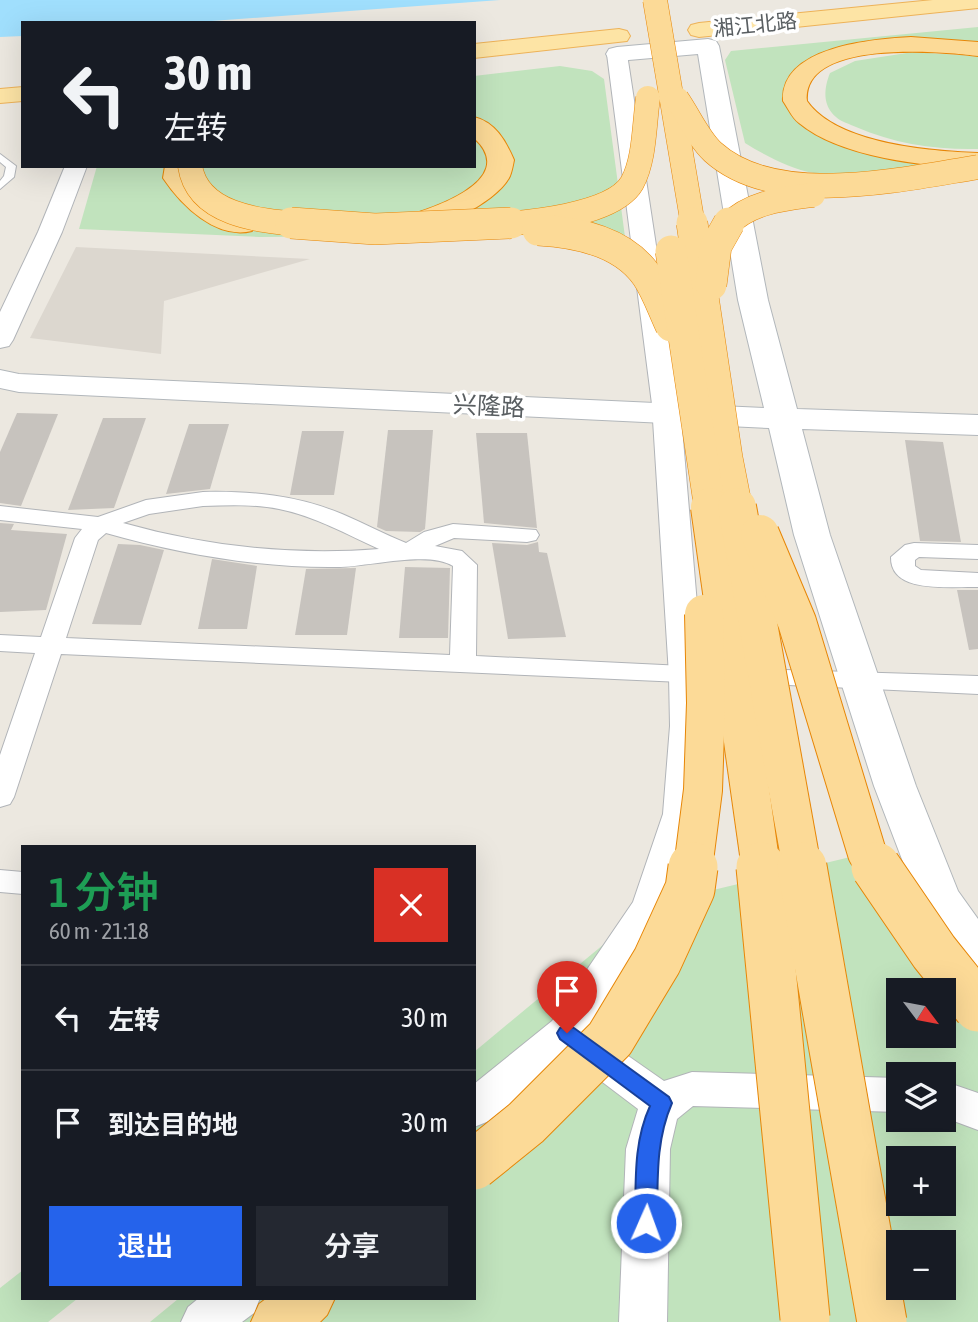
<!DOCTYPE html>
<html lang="zh">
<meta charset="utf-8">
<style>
body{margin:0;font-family:"Asap Condensed","Noto Sans SC",sans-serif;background:#242831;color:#f1f3f6;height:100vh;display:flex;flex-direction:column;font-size:26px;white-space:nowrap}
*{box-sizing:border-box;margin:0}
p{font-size:23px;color:#9ea1a6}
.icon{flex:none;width:38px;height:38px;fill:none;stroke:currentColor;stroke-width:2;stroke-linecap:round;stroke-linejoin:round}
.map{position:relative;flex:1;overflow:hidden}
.drawer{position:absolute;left:21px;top:845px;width:455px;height:455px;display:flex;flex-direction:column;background:#171b24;border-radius:0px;box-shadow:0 7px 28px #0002}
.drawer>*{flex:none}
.top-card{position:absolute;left:21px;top:21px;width:455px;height:147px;border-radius:0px;box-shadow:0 7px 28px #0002;background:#171b24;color:#f1f3f6;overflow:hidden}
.needle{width:46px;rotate:122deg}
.controls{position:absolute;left:886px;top:978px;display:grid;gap:14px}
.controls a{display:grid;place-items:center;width:70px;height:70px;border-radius:0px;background:#171b24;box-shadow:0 7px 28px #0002;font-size:35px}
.pin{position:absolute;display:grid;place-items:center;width:60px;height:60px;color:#fff;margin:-72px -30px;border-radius:50% 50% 50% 0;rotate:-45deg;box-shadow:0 0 7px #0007}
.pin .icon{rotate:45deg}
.me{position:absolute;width:77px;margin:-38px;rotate:2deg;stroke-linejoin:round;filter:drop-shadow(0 0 5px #0008)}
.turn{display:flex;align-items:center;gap:24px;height:147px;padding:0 28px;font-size:32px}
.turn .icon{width:91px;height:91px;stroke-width:2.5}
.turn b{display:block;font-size:49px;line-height:60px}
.round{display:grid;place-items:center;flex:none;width:74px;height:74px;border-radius:0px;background:#242831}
.headline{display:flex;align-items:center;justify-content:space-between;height:119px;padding:0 28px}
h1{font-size:42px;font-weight:600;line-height:52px;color:#1e9e55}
.action{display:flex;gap:14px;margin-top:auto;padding:14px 28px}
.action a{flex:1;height:80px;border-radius:0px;background:#2563eb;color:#fff;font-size:28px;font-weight:600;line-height:80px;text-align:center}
.action a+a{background:#242831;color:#f1f3f6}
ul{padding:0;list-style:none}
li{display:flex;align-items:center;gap:21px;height:105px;padding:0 28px;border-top:2px solid #363941}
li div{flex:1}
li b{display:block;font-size:26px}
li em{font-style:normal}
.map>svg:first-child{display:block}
.education{fill:#dcd7cf}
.green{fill:#c1e3bd;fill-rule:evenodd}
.water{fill:#a0dffd}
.building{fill:#c7c3be}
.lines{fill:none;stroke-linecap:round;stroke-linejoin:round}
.service-casing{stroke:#b1b4b8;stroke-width:2}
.minor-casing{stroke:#b1b4b8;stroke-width:2}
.tertiary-casing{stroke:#b1b4b8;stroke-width:2}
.secondary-casing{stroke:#b2b7bb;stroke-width:2}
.primary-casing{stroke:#edb258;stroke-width:2}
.trunk-casing{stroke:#e78606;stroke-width:2}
.service{fill:#fff;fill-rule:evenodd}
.minor{fill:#fff;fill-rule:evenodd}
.tertiary{fill:#fff;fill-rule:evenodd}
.secondary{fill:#fff;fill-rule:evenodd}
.primary{fill:#fde4a5;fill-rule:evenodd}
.trunk{fill:#fcda97;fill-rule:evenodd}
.trunk-bridge-far3-casing{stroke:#e78606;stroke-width:25;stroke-linecap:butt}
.trunk-bridge-far2-casing{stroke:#e78606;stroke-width:32;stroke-linecap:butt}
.trunk-bridge-far1-casing{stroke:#e78606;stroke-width:40;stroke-linecap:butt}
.trunk-bridge-casing{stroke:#e78606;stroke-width:51;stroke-linecap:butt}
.trunk-bridge-far3{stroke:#fcda97;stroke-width:24}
.trunk-bridge-far2{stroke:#fcda97;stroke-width:31}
.trunk-bridge-far1{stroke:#fcda97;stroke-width:38}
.trunk-bridge{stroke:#fcda97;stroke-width:49}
.route{fill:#2563eb;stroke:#184099;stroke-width:2}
.labels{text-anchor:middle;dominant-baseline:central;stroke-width:7;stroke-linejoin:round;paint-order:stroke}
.far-street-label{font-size:21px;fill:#595e61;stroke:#fff}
.street-label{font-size:24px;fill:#595e61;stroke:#fff}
</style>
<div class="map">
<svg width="978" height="1322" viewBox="0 0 978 1322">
<rect width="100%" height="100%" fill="#ece8e0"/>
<path class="education" d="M76 247 310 259 164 301 161 354 30 338Z"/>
<g class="green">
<path d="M978 27V43L920 38 864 42 852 45 791 80 810 124 949 164C905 169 858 180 814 173 790 169 766 156 745 143L725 60 731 51Z"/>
<path d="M913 52 978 56V149C936 150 895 144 856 127 850 124 841 122 836 117 822 105 824 88 830 73L855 61Z"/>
<path d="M560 66 592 71 604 79 627 252 523 235 259 237 79 229 97 166H474V76Z"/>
<path d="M867 853 978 927V1322H150L178 1299 474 1298V1052L651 905ZM898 990H943V1036H898ZM898 1074H943V1120H898ZM898 1158H943V1204H898ZM898 1242H943V1288H898Z"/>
<path d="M23 1270V1298L77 1299 48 1322H0V1288Z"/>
</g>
<path class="water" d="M0 0H500L184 23H23V36L0 37Z"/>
<g class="building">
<path d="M17 413 58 414 21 506 0 503V452Z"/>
<path d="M103 418H146L114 508 68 510Z"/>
<path d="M189 424H229L210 489 166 494Z"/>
<path d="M388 430H433L425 529 420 532 386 531 377 527Z"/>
<path d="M302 431H344L334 495H290Z"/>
<path d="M476 433H527L537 528 484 523Z"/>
<path d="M905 440 943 442 961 542 920 541Z"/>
<path d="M0 523 14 524 11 530 67 534 46 610 0 612Z"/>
<path d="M538 542 539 552 547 553 566 637 508 639 492 543 527 545Z"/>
<path d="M118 544 140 545 164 550 141 625 92 624Z"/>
<path d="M212 559 257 566 247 629H198Z"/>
<path d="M405 567 450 568 448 638H399Z"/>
<path d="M356 568 347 635H295L306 569Z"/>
<path d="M957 590H978V649L969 650Z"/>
</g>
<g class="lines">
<g class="service-casing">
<path id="service" d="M0 154 16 166 14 177 0 189V181L4 176 6 167 0 162Z"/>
</g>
<g class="minor-casing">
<g id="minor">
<path d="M203 492C252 491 296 495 342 514 363 523 384 534 406 543L424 532 453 524 536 530 539 535 536 540 527 542 454 538 435 546 462 551 477 565 476 656 704 667 713 669 717 675 713 681 704 683 61 654 14 797 10 804 0 807V755L35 653 0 651V635L41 637 75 538 82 529 0 520V506L98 517 146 500ZM203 506C228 505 254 504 279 509 314 516 346 534 379 549 293 556 205 546 123 523L149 514ZM106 533C180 554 260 568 337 567 367 567 429 550 453 566L450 655 66 638 98 540Z"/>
<path d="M914 543 978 545V559L919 557 915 560V566L921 570 978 573V587C952 586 890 595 891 557L905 545Z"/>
<path d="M753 669 978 676V694L744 683 740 677 744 671Z"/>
<path d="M0 870 23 872V894L0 892Z"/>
</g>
</g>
<g class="tertiary-casing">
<g id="tertiary">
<path d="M617 48 624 50 627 54 680 404 703 675 704 726 699 814 670 905 591 1030 664 1081 692 1072 898 1078V1112L693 1106 677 1119 670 1149 667 1322H619L626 1149 638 1109 568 1056 489 1121 474 1127V1084L552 1021 633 902 663 814 670 726 669 675 652 404 607 54 610 50Z"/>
<path d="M65 166H87L62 232 13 340 9 346 0 348V312L38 232Z"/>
<path d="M943 1081 978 1093V1130L943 1117Z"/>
<path d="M199 1298H260L254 1313 242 1322H181L188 1307Z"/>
</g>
</g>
<g class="secondary-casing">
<path id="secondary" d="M708 39 716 41 719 46 768 300 797 409 978 415V435L802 429 830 535 916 786 958 891 978 919V971L962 966 916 896 874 786 794 535 769 428 19 392 0 388V370L19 374 764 408 738 300 698 54 617 61 609 59 606 54 609 49 617 47Z"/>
</g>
<g class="primary-casing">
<g id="primary">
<path d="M933 0H978V8L699 37 691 35 688 30 691 25 699 23Z"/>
<path d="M619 29 627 31 630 36 627 41 474 58V44Z"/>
<path d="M23 87V101L0 103V89Z"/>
</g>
</g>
<g class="trunk-casing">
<g id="trunk">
<path d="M911 37 978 42V56C941 51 802 39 807 101 837 144 929 151 978 153V169C925 166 841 158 799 123 792 118 788 108 783 101 780 46 874 39 911 37Z"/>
<path d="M474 117C495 122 506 141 514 160 513 165 512 171 510 176 497 204 425 238 395 231L391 225 395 219C426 211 522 182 474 138Z"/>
<path d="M165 166H191L189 178C199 191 210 201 225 209 235 214 249 216 256 225L252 231C216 240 181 205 163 178Z"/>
<path d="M267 1298H335L327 1315 320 1322H251L259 1304Z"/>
</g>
</g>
<use href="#service" class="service"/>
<use href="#minor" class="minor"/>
<use href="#tertiary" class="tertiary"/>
<use href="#secondary" class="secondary"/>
<use href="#primary" class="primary"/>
<use href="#trunk" class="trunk"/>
<g class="trunk-bridge-far3-casing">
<g id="trunk-bridge-far3">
<path d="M655 0 693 225"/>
<path d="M677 99C689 116 698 138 713 152 776 209 903 179 978 167"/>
<path d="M190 166C198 218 266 221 307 225"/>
<path d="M489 225C524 223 613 216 632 183 645 159 644 125 648 98"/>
<path d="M728 225C750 202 783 199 813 195"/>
</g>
</g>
<g class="trunk-bridge-far2-casing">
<g id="trunk-bridge-far2">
<path d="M291 223 375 229 511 223"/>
<path d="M692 223 727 458 737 509"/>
<path d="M538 230C577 232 623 241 647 276 657 291 663 309 671 326"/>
<path d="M671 251 710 509"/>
<path d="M711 285 716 246 729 223"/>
</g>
</g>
<g class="trunk-bridge-far1-casing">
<g id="trunk-bridge-far1">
<path d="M710 507 761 868"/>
<path d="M737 507 802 868"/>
<path d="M760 534 797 622 867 853 877 868"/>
<path d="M693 868 703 790 706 703 704 614"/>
</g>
</g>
<g class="trunk-bridge-casing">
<g id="trunk-bridge">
<path d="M761 867 805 1318"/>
<path d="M802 867 882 1322"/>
<path d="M876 867 934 952 978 1007"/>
<path d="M474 1165 526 1123 610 1039 657 961 690 889 693 867"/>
</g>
</g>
<use href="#trunk-bridge-far3" class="trunk-bridge-far3"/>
<use href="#trunk-bridge-far2" class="trunk-bridge-far2"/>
<use href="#trunk-bridge-far1" class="trunk-bridge-far1"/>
<use href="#trunk-bridge" class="trunk-bridge"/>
</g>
<path class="route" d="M567 1025 574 1028 669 1097 672 1103C655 1142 658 1182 657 1223L654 1230 646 1233 638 1230 635 1223C636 1183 633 1143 650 1106L560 1039 557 1033 560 1028Z"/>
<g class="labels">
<g class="far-street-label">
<text transform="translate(755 24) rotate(-6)">湘江北路</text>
</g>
<g class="street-label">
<text transform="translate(489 406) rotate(3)">兴隆路</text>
</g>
</g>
</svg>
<div class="controls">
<a><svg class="needle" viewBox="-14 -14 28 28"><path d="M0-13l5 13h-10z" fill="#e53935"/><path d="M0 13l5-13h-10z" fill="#9ea1a6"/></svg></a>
<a><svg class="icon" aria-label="layers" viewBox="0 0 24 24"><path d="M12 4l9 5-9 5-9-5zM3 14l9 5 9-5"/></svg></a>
<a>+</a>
<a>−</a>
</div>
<div class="pin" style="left:567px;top:1033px;background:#d93025"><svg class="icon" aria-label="arrive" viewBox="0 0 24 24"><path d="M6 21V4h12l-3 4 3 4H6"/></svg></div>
<svg class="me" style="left:646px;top:1223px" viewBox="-20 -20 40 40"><circle r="17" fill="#2563eb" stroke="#fff" stroke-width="3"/><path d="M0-11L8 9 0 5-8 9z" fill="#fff"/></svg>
<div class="top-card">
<div class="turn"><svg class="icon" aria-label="left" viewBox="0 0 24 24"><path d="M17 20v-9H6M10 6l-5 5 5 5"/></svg><div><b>30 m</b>左转</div></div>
</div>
<section class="drawer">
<div class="headline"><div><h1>1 分钟</h1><p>60 m · 21:18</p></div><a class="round" style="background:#d93025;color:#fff"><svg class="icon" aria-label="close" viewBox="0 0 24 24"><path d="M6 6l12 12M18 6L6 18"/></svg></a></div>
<ul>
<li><svg class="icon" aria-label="left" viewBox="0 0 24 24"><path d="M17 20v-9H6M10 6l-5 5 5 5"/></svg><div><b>左转</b></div><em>30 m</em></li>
<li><svg class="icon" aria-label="arrive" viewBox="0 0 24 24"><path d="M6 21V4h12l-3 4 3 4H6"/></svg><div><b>到达目的地</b></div><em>30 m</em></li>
</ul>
<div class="action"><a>退出</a><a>分享</a></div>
</section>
</div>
